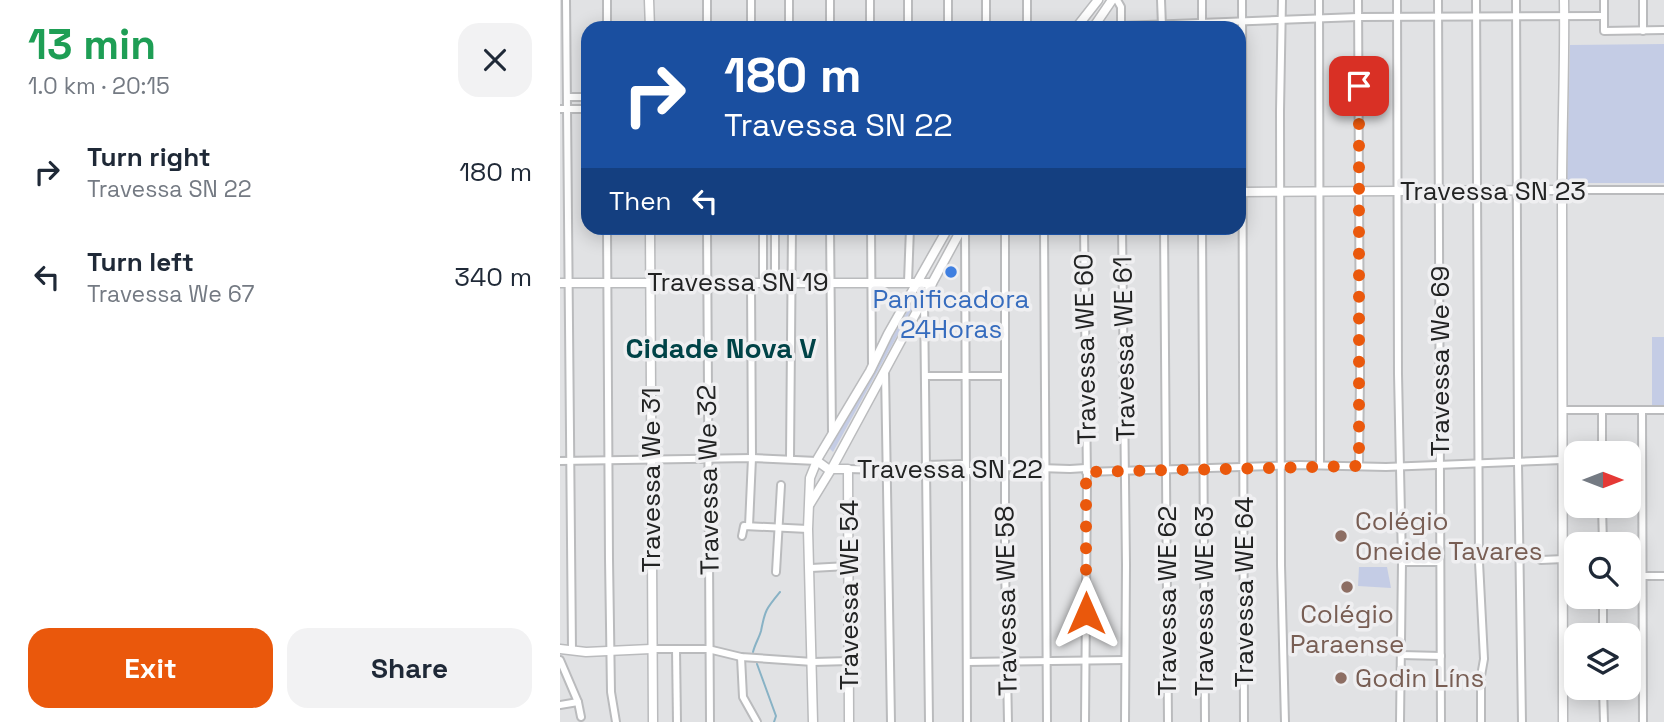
<!DOCTYPE html>
<meta charset="utf-8">
<style>
body{margin:0;font-family:"Space Grotesk",sans-serif;background:#f2f2f3;color:#1f2937;height:100vh;display:flex;flex-direction:column;font-size:26px;white-space:nowrap}
*{box-sizing:border-box;margin:0}
p{font-size:23px;color:#747a83}
.icon{flex:none;width:38px;height:38px;fill:none;stroke:currentColor;stroke-width:2;stroke-linecap:round;stroke-linejoin:round}
.map{position:relative;flex:1;overflow:hidden}
.sheet{display:flex;flex-direction:column;background:#fff;width:560px}
.sheet>*{flex:none}
.banner{position:absolute;left:21px;top:21px;width:665px;height:214px;border-radius:21px;box-shadow:0 4px 18px #0003;background:#1a4fa0;color:#fff;overflow:hidden}
.needle{width:46px;rotate:90deg}
.buttons{position:absolute;left:1004px;top:441px;display:grid;gap:14px}
.buttons a{display:grid;place-items:center;width:77px;height:77px;border-radius:14px;background:#fff;box-shadow:0 4px 18px #0003;font-size:35px}
.pin{position:absolute;display:grid;place-items:center;width:60px;height:60px;color:#fff;margin:-30px;border-radius:14px;box-shadow:0 4px 10px #0006}
.me{position:absolute;width:77px;margin:-38px;rotate:0deg;stroke-linejoin:round;filter:drop-shadow(0 0 5px #0008)}
.turn{display:flex;align-items:center;gap:24px;height:147px;padding:0 28px;font-size:32px}
.turn .icon{width:91px;height:91px;stroke-width:2.5}
.turn b{display:block;font-size:49px;line-height:60px}
.then{display:flex;align-items:center;height:66px;padding:0 28px;background:#0003;gap:14px;font-size:26px}
.round{display:grid;place-items:center;flex:none;width:74px;height:74px;border-radius:21px;background:#f2f2f3}
.head{display:flex;align-items:center;justify-content:space-between;height:119px;padding:0 28px}
h1{font-size:42px;font-weight:700;line-height:52px;color:#1e9e55}
.primary-button{display:flex;gap:14px;margin-top:auto;padding:14px 28px}
.primary-button a{flex:1;height:80px;border-radius:21px;background:#ea580c;color:#fff;font-size:28px;font-weight:700;line-height:80px;text-align:center}
.primary-button a+a{background:#f2f2f3;color:#1f2937}
ul{padding:0;list-style:none}
li{display:flex;align-items:center;gap:21px;height:105px;padding:0 28px}
li div{flex:1}
li b{display:block;font-size:26px}
li em{font-style:normal}
main{display:flex;flex:1;min-height:0}
.map>svg:first-child{display:block}
.green{fill:#c4cce5}
.lines{fill:none;stroke-linecap:round;stroke-linejoin:round}
.stream{stroke:#88b2c5;stroke-width:2}
.minor-casing{stroke:#babbbd;stroke-width:10}
.major-casing{stroke:#babbbd;stroke-width:11}
.minor{stroke:#fff;stroke-width:6}
.major{stroke:#fff;stroke-width:8}
.route{stroke:#ea580c;stroke-width:12;stroke-dasharray:0 21.6}
.shop-dot{fill:#3f7fe0;stroke:#efeff1;stroke-width:2.5}
.education-dot{fill:#8d6e63;stroke:#efeff1;stroke-width:2.5}
.labels{text-anchor:middle;dominant-baseline:central;stroke-width:7;stroke-linejoin:round;paint-order:stroke}
.street-label{font-size:26px;fill:#222323;stroke:#efeff1}
.shop-label{font-size:26px;fill:#366cbe;stroke:#efeff1}
.education-label{font-size:26px;fill:#785e54;stroke:#efeff1;text-anchor:start}
.neighbourhood-label{font-size:28px;font-weight:bold;fill:#004347;stroke:#efeff1}
</style>
<main>
<section class="sheet">
<div class="head"><div><h1>13 min</h1><p>1.0 km · 20:15</p></div><a class="round"><svg class="icon" aria-label="close" viewBox="0 0 24 24"><path d="M6 6l12 12M18 6L6 18"/></svg></a></div>
<ul>
<li><svg class="icon" aria-label="right" viewBox="0 0 24 24"><path d="M7 20v-9h11M14 6l5 5-5 5"/></svg><div><b>Turn right</b><p>Travessa SN 22</p></div><em>180 m</em></li>
<li><svg class="icon" aria-label="left" viewBox="0 0 24 24"><path d="M17 20v-9H6M10 6l-5 5 5 5"/></svg><div><b>Turn left</b><p>Travessa We 67</p></div><em>340 m</em></li>
</ul>
<div class="primary-button"><a>Exit</a><a>Share</a></div>
</section>
<div class="map">
<svg width="1104" height="722" viewBox="0 0 1104 722">
<rect width="100%" height="100%" fill="#e1e2e4"/>
<g class="green">
<path d="M1104 44V183H1007L1010 45Z"/>
<path d="M363 284 364 287 273 452 269 448Z"/>
<path d="M1092 337H1104V407L1092 408Z"/>
<path d="M799 567H827L831 588 798 586Z"/>
</g>
<g class="lines">
<g class="stream">
<path d="M193 652C195 644 199 638 201 631 205 610 206 609 220 592"/>
<path d="M197 664 216 716 214 722"/>
</g>
<g class="minor-casing">
<g id="minor">
<path d="M6 0 12 650"/>
<path d="M191 0V28"/>
<path d="M348 0V28"/>
<path d="M388 0V28"/>
<path d="M426 0V28"/>
<path d="M467 0V28"/>
<path d="M557 0 561 7V28"/>
<path d="M601 0 602 26"/>
<path d="M642 0V28"/>
<path d="M682 0 684 722"/>
<path d="M722 0 720 111 721 565 725 722"/>
<path d="M759 0 760 465"/>
<path d="M798 0 800 375 799 466"/>
<path d="M837 0 838 374 842 562 840 722"/>
<path d="M878 0 881 722"/>
<path d="M916 0 919 562 924 659 921 676V722"/>
<path d="M956 0 958 463 962 722"/>
<path d="M1044 0V31L1104 30"/>
<path d="M1083 0V31"/>
<path d="M561 26 798 17 1044 16"/>
<path d="M47 28V0"/>
<path d="M147 28V0"/>
<path d="M229 28V0"/>
<path d="M270 28V0"/>
<path d="M310 28V0"/>
<path d="M8 97H28"/>
<path d="M0 109H28"/>
<path d="M1002 190H1104"/>
<path d="M47 228 49 559 51 692 56 722"/>
<path d="M147 228 150 722"/>
<path d="M270 228 272 434"/>
<path d="M311 228 312 365"/>
<path d="M405 228 407 722"/>
<path d="M445 228V564L448 722"/>
<path d="M484 228 487 722"/>
<path d="M524 228 527 478 525 722"/>
<path d="M562 228 566 565 565 722"/>
<path d="M604 228 608 722"/>
<path d="M642 228 645 722"/>
<path d="M348 282 350 228"/>
<path d="M203 284V228"/>
<path d="M215 284V228"/>
<path d="M364 300 369 722"/>
<path d="M325 371 331 722"/>
<path d="M365 376H445"/>
<path d="M1002 410H1104"/>
<path d="M1082 410 1083 722"/>
<path d="M1042 453V410"/>
<path d="M230 458 232 228"/>
<path d="M0 461 192 458 257 461"/>
<path d="M365 465 405 464"/>
<path d="M288 469 365 471H417L445 467 510 469 526 468"/>
<path d="M526 472 740 465 826 467 1002 460"/>
<path d="M1042 506 1043 544"/>
<path d="M189 526 192 458 191 284"/>
<path d="M182 536 184 526 248 529"/>
<path d="M981 560 1004 559"/>
<path d="M842 562H880"/>
<path d="M251 568 288 566"/>
<path d="M216 572 221 485"/>
<path d="M1005 575H1017"/>
<path d="M1069 576H1104"/>
<path d="M1043 635V597"/>
<path d="M91 649H148L181 657 253 662 290 661"/>
<path d="M116 649 117 722"/>
<path d="M841 655 881 656"/>
<path d="M181 657 183 697 197 722"/>
<path d="M0 660 18 702 21 717"/>
<path d="M407 662 565 660"/>
<path d="M1043 688 1044 722"/>
<path d="M0 705 18 702"/>
</g>
</g>
<g class="major-casing">
<g id="major">
<path d="M89 0 90 28"/>
<path d="M516 28 538 0"/>
<path d="M533 28 552 0"/>
<path d="M679 192 1002 190"/>
<path d="M90 228 93 722"/>
<path d="M0 283H372"/>
<path d="M257 461 268 469H288L289 722"/>
<path d="M250 504 272 468 402 228"/>
<path d="M0 649 26 652 91 649"/>
<path d="M253 722 248 529 250 478 258 458 310 371 328 334 388 228"/>
<path d="M1003 722C1003 545 1003 368 1002 191 1002 127 1005 64 1004 0"/>
</g>
</g>
<use href="#minor" class="minor"/>
<use href="#major" class="major"/>
</g>
<g class="lines">
<path class="route" d="M526 613V472L799 466V86"/>
</g>
<circle class="shop-dot" cx="391" cy="272" r="7"/>
<g class="education-dot">
<circle cx="781" cy="536" r="7"/>
<circle cx="787" cy="587" r="7"/>
<circle cx="781" cy="678" r="7"/>
</g>
<g class="labels">
<g class="street-label">
<text x="933" y="191">Travessa SN 23</text>
<text x="178" y="282">Travessa SN 19</text>
<text transform="translate(525 349) rotate(-91)">Travessa WE 60</text>
<text transform="translate(564 349) rotate(-91)">Travessa WE 61</text>
<text transform="translate(880 361) rotate(-90)">Travessa We 69</text>
<text x="390" y="469">Travessa SN 22</text>
<text transform="translate(91 480) rotate(-90)">Travessa We 31</text>
<text transform="translate(148 480) rotate(-91)">Travessa We 32</text>
<text transform="translate(684 592) rotate(-90)">Travessa WE 64</text>
<text transform="translate(289 595) rotate(-90)">Travessa WE 54</text>
<text transform="translate(446 601) rotate(-91)">Travessa WE 58</text>
<text transform="translate(607 601) rotate(-90)">Travessa WE 62</text>
<text transform="translate(644 601) rotate(-90)">Travessa WE 63</text>
</g>
<g class="shop-label">
<text x="391" y="299">Panificadora<tspan x="391" dy="30">24Horas</tspan></text>
</g>
<g class="education-label">
<text x="795" y="521">Colégio<tspan x="795" dy="30">Oneide Tavares</tspan></text>
<text x="787" y="614" text-anchor="middle">Colégio<tspan x="787" dy="30">Paraense</tspan></text>
<text x="795" y="678">Godin Líns</text>
</g>
<g class="neighbourhood-label">
<text x="161" y="348">Cidade Nova V</text>
</g>
</g>
</svg>
<div class="buttons">
<a><svg class="needle" viewBox="-14 -14 28 28"><path d="M0-13l5 13h-10z" fill="#e53935"/><path d="M0 13l5-13h-10z" fill="#747a83"/></svg></a>
<a><svg class="icon" aria-label="search" viewBox="0 0 24 24"><circle cx="10" cy="10" r="6"/><path d="M15 15l6 6"/></svg></a>
<a><svg class="icon" aria-label="layers" viewBox="0 0 24 24"><path d="M12 4l9 5-9 5-9-5zM3 14l9 5 9-5"/></svg></a>
</div>
<div class="pin" style="left:799px;top:86px;background:#d93025"><svg class="icon" aria-label="arrive" viewBox="0 0 24 24"><path d="M6 21V4h12l-3 4 3 4H6"/></svg></div>
<svg class="me" style="left:526px;top:613px" viewBox="-20 -20 40 40"><path d="M0-17L14 15 0 8-14 15z" fill="#ea580c" stroke="#fff" stroke-width="4"/></svg>
<div class="banner">
<div class="turn"><svg class="icon" aria-label="right" viewBox="0 0 24 24"><path d="M7 20v-9h11M14 6l5 5-5 5"/></svg><div><b>180 m</b>Travessa SN 22</div></div>
<div class="then">Then<svg class="icon" aria-label="left" viewBox="0 0 24 24"><path d="M17 20v-9H6M10 6l-5 5 5 5"/></svg></div>
</div>
</div>
</main>
